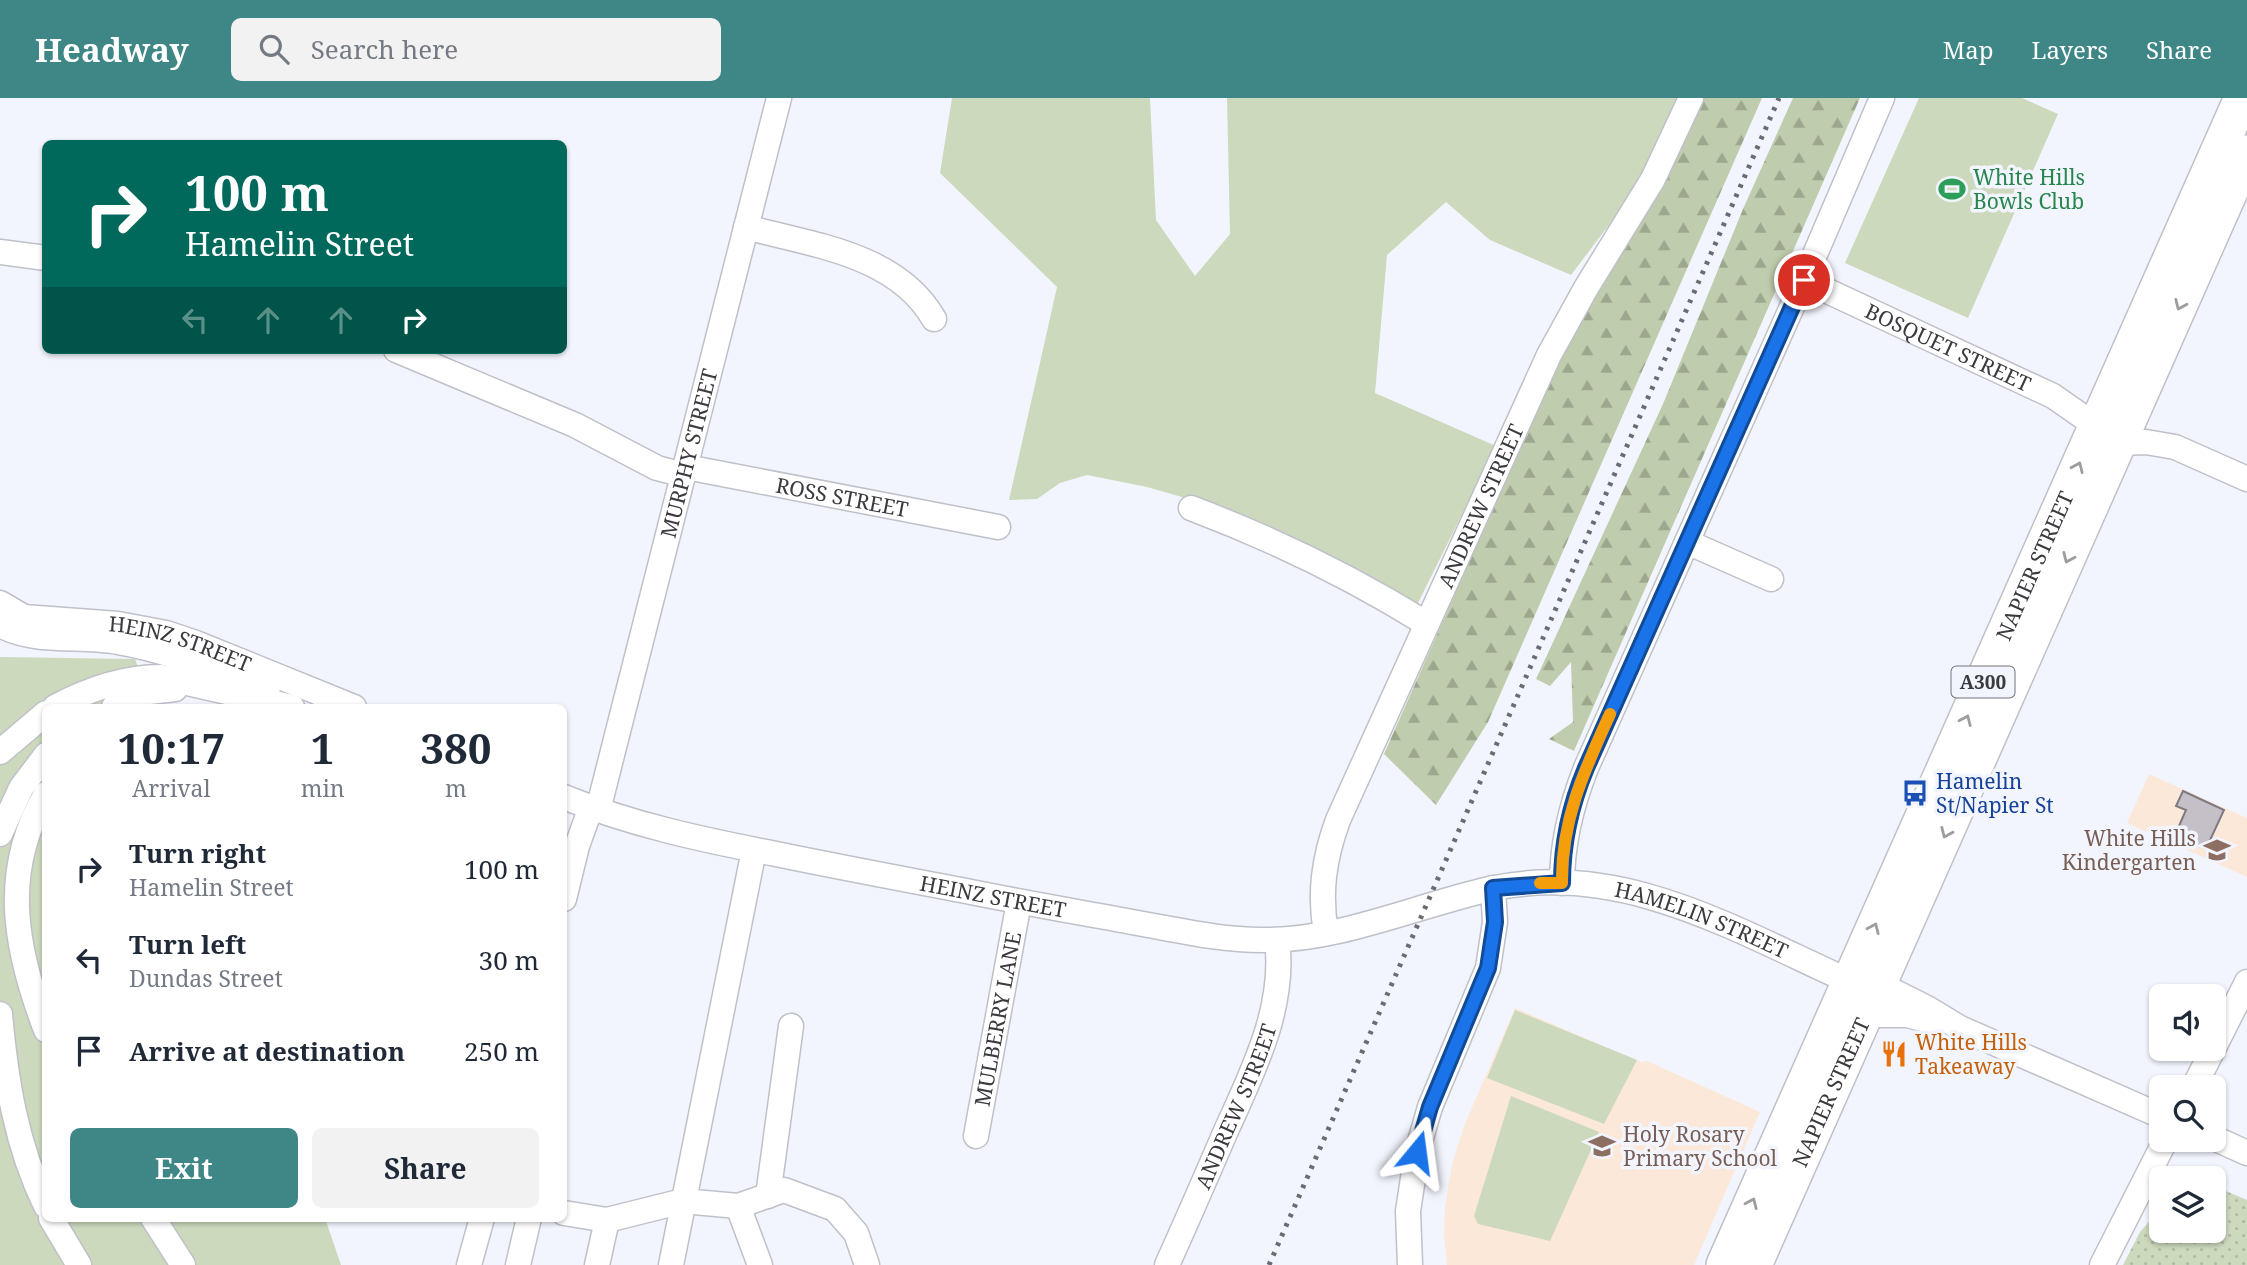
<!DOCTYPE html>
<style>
body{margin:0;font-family:"Noto Serif",serif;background:#f2f2f3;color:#1f2937;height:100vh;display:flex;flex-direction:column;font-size:26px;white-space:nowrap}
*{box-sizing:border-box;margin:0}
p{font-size:23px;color:#747a83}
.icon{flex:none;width:38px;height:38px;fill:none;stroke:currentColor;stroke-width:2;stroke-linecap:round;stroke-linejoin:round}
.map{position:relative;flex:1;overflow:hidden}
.panel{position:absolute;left:42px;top:606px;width:525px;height:518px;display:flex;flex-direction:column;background:#fff;border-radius:10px;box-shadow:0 2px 5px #0004}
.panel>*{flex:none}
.guide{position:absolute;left:42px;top:42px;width:525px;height:214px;border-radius:10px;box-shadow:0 2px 5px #0004;background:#00695c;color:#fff;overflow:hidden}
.tools{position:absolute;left:2149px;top:886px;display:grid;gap:14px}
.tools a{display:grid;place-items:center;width:77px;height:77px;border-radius:10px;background:#fff;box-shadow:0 2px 5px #0004;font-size:35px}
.pin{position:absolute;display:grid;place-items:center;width:60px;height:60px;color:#fff;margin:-30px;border:4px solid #fff;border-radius:50%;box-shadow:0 2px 7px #0007}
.me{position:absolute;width:77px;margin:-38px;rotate:16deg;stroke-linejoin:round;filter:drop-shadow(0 0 5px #0008)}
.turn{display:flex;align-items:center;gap:24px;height:147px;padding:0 28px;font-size:32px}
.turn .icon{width:91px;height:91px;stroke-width:2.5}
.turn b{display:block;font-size:49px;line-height:60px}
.lanes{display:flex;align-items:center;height:66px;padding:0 28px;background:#0003;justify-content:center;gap:35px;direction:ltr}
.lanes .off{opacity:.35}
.eta{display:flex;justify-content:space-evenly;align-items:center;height:119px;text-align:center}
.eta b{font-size:42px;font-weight:700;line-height:49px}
.primary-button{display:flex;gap:14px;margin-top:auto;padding:14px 28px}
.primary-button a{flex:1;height:80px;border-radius:10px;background:#3f8786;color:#fff;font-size:28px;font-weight:700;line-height:80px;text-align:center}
.primary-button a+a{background:#f2f2f3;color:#1f2937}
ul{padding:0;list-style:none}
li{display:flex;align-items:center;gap:21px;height:91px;padding:0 28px}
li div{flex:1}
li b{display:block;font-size:26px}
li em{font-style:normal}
header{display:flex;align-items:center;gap:42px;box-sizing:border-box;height:98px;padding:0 35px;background:#3f8786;color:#fff}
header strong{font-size:33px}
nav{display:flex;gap:38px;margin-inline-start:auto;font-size:24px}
.search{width:490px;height:63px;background:#f2f2f3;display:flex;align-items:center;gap:18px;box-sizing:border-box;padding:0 24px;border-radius:10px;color:#747a83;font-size:26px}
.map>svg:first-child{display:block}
.education{fill:#fbe8d8}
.grass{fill:#ccd9bd}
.forest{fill:url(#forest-firs)}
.garden{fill:url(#garden-dots)}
.building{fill:#c5c0c7;stroke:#7f7a81;stroke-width:2}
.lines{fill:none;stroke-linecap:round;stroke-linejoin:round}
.minor-casing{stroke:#bfc1c9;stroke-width:27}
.highway-casing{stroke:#bfc1c9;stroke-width:38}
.minor{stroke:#fff;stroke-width:24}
.highway{stroke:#fff;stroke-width:35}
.rail{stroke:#6b6c71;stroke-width:5;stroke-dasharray:3.5 7;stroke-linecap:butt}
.oneway{stroke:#9c9d9f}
.route-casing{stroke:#114b97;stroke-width:18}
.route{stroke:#1a73e8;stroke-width:12}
.slow{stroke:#f59e0b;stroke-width:12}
.labels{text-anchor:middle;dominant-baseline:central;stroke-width:7;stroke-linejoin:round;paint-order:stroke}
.shield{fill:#f3f5fe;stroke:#727378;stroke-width:2}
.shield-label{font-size:19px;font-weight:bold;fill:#3a3b3f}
.leisure-label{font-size:21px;fill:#27864d;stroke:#f3f5fe;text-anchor:start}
.street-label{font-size:21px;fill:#3a3b3f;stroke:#f3f5fe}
.transit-label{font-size:21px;fill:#164399;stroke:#f3f5fe;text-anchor:start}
.education-label{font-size:21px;fill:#785e54;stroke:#f3f5fe;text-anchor:end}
.food-label{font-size:21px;fill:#c56008;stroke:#f3f5fe;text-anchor:start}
</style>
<header>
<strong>Headway</strong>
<div class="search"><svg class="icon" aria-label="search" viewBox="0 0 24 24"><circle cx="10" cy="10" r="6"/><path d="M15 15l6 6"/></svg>Search here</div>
<nav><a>Map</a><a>Layers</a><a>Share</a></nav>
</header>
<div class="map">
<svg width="2247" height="1167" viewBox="0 0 2247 1167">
<defs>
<pattern id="forest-firs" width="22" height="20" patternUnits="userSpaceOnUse" patternTransform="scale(1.75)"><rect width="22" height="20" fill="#bfccad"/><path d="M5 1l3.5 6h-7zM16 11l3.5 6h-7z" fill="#9ca78e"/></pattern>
<pattern id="garden-dots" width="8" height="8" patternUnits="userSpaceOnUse" patternTransform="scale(1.75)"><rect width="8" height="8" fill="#ccd9bd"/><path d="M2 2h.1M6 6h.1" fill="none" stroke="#b0bba4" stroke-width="1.8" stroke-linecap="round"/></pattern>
</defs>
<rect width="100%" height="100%" fill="#f3f5fe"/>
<g class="education">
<path d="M2149 676 2247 720V779L2127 725Z"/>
<path d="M1515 910 1641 964 1647 963 1760 1014 1694 1167H1447L1444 1137 1445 1108 1452 1067 1464 1028Z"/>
</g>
<g class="grass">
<path d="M952 0H1150L1156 122 1195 178 1230 136 1227 0H1678L1630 99 1571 177 1490 142 1446 104 1387 157 1375 295 1496 348 1416 509 1210 407 1147 389 1087 377 1060 385 1037 401 1009 402 1057 189 940 75Z"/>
<path d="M1919 0H2022L2058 16 1968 220 1845 165Z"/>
<path d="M0 559 135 561 154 609H46V1120H325L341 1167H0Z"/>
<path d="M1515 912 1637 962 1604 1026 1487 980Z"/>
<path d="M1511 998 1599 1034 1550 1143 1478 1126 1474 1118Z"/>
</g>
<g class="forest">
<path d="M1704 0H1762L1488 624 1436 707 1384 656 1565 248 1616 159 1648 113Z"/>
<path d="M1793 0H1860L1574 653 1549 641 1573 624 1571 564 1550 588 1536 581 1663 306 1743 111Z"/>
</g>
<path class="garden" d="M2214 1088 2247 1102V1167H2123L2140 1134 2161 1110V1132H2214Z"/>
<path class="building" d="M2183 693 2224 712 2206 751 2175 737 2186 712 2176 708Z"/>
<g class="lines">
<g class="minor-casing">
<g id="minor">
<path d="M746 129C812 147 897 156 934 221"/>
<path d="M0 154 46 160"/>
<path id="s1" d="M1804 182 2053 298 2096 328"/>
<path d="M396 252 575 327 657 370 684 377"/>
<path d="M2118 345 2146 344 2175 349 2247 381"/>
<path id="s2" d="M686 369 998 429"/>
<path d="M1191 410C1273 441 1353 480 1427 526"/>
<path d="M1687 444 1771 481"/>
<path id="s3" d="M0 505 24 519 118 526 166 535 196 545 354 609"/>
<path d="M0 527C34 546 80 537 118 544 169 553 218 573 268 590"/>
<path d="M55 609C87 592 125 579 161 579L292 609"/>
<path d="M114 609 149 594 175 591"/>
<path d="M0 654 46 615"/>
<path d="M46 696C0 774 15 851 46 932"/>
<path id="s4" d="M564 699C632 727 704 742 776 756 839 769 903 781 966 793 1025 805 1084 815 1143 826 1182 833 1222 842 1262 842 1339 843 1415 808 1490 791 1621 762 1735 832 1851 884"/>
<path id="s5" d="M598 712 779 0"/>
<path d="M0 736 21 690 46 657"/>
<path d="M1562 785C1562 744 1571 708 1586 670L1804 182 1882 0"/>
<path d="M564 801 577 748 591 709"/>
<path id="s6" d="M1326 835C1319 795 1324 760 1338 722L1549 257 1586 190 1653 81 1691 0"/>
<path d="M1879 886 1927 910 1960 930 2161 1018"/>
<path d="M0 916C6 983 16 1047 46 1108"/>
<path d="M1865 917H1907L1935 924"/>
<path d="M2194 989 2247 884"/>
<path id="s7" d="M976 1038 1019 804"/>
<path d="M2214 1040 2247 1055"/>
<path d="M768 1098 791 928"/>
<path d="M738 1108 760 1167"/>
<path d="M564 1115 607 1122 683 1103 738 1108 784 1092 835 1111 856 1135 867 1167"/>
<path d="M51 1120 79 1167"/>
<path d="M153 1120 183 1167"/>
<path d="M469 1167 482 1120"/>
<path d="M518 1167 529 1120"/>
<path d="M597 1167 607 1122"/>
<path d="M671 1167 754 752"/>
<path id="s8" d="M1167 1167C1187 1123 1206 1079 1225 1035 1252 975 1286 910 1277 842"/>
<path d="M1410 1167 1408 1113 1417 1054 1430 1009 1488 870 1495 824 1493 790"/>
<path d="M2102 1167 2166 1041"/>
</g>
</g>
<g class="highway-casing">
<g id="highway">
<path id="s9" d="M1724 1167 2242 0"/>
<path id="s10" d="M1754 1167 2247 55"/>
</g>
</g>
<use href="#minor" class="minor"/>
<use href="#highway" class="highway"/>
<path class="rail" d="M1269 1167 1779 0"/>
</g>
<defs><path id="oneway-chevron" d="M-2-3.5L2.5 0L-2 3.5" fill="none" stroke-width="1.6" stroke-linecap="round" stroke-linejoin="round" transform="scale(1.75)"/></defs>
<g class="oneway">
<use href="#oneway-chevron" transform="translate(2180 207) rotate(114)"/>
<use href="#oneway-chevron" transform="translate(2078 369) rotate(-66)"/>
<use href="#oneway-chevron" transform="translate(2068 460) rotate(114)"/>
<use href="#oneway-chevron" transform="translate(1966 622) rotate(-66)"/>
<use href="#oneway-chevron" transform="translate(1946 735) rotate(114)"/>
<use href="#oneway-chevron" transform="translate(1874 830) rotate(-66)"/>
<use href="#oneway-chevron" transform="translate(1752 1105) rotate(-66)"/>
</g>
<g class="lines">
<g class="route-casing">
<path id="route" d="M1417 1054 1430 1009 1488 870 1495 824 1493 790 1562 785C1562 744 1570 708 1586 670L1804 182"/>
</g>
<use href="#route" class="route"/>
<path class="slow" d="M1540 785H1562C1561 722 1585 671 1610 616"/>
</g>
<defs>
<g id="stadium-bare" transform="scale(2.1)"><path d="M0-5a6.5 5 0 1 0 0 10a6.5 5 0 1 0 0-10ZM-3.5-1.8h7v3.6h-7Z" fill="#2e9e5b" stroke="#f3f5fe" stroke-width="2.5" paint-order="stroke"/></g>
<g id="bus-bare" transform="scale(2.1)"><path d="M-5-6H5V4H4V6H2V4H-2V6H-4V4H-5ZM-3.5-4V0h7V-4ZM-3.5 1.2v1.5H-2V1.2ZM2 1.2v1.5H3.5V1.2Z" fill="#1a4fb4" stroke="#f3f5fe" stroke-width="2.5" paint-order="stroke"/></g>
<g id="school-bare" transform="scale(2.1)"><path d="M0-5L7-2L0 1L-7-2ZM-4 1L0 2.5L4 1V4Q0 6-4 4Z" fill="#8d6e63" stroke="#f3f5fe" stroke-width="2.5" paint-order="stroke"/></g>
<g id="restaurant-bare" transform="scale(2.1)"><path d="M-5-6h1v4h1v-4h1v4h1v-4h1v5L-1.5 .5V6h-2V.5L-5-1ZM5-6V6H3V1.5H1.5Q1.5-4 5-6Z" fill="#e8710a" stroke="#f3f5fe" stroke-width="2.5" paint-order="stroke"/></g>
</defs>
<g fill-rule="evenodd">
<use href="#stadium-bare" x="1952" y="91"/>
<use href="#bus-bare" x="1915" y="695"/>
<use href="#school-bare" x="2217" y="752"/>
<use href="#restaurant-bare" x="1894" y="956"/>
<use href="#school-bare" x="1602" y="1048"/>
</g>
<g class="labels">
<rect class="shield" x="1951.5" y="568.5" width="63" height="31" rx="5"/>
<g class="shield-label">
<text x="1983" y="584">A300</text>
</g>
<g class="leisure-label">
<text x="1973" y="79">White Hills<tspan x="1973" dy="24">Bowls Club</tspan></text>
</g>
<g class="street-label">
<text stroke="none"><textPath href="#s1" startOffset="159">BOSQUET STREET</textPath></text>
<text stroke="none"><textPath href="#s5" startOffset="368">MURPHY STREET</textPath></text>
<text stroke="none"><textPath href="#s2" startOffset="159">ROSS STREET</textPath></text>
<text stroke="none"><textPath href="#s6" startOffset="460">ANDREW STREET</textPath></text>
<text stroke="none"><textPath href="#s9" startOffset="765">NAPIER STREET</textPath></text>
<text stroke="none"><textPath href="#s3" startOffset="187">HEINZ STREET</textPath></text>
<text stroke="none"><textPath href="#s4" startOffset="441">HEINZ STREET</textPath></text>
<text stroke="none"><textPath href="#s4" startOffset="1166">HAMELIN STREET</textPath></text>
<text stroke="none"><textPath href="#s7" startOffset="119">MULBERRY LANE</textPath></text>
<text stroke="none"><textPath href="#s10" startOffset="189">NAPIER STREET</textPath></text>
<text stroke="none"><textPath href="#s8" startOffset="173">ANDREW STREET</textPath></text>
</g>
<g class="transit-label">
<text x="1936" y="683">Hamelin<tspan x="1936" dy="24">St/Napier St</tspan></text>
</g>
<g class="education-label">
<text x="2196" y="740">White Hills<tspan x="2196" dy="24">Kindergarten</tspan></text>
<text x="1623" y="1036" text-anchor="start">Holy Rosary<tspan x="1623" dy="24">Primary School</tspan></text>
</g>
<g class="food-label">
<text x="1915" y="944">White Hills<tspan x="1915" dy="24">Takeaway</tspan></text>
</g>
</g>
</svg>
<div class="tools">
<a><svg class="icon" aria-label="sound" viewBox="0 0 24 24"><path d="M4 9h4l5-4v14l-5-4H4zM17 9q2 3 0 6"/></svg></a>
<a><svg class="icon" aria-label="search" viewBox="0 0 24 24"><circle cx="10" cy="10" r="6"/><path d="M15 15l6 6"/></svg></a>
<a><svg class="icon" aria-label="layers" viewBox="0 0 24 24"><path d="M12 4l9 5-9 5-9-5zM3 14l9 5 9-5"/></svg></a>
</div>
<div class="pin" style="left:1804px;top:182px;background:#d93025"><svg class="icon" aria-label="arrive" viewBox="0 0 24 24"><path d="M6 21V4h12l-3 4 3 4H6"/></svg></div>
<svg class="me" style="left:1417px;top:1054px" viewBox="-20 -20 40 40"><path d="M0-17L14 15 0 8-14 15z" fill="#1a73e8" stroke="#fff" stroke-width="4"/></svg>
<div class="guide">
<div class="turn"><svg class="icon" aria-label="right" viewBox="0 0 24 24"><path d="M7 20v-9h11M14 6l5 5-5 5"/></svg><div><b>100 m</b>Hamelin Street</div></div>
<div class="lanes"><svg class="icon off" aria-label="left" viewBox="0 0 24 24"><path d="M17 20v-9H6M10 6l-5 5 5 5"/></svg><svg class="icon off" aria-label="ahead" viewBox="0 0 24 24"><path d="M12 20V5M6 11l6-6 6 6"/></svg><svg class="icon off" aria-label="ahead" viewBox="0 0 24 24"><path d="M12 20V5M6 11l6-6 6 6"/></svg><svg class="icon" aria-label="right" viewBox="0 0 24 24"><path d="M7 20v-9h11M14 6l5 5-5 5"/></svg></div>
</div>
<section class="panel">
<div class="eta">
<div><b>10:17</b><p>Arrival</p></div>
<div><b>1</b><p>min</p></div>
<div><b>380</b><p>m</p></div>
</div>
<ul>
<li><svg class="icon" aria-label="right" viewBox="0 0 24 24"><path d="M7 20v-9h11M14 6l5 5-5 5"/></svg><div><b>Turn right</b><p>Hamelin Street</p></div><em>100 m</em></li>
<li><svg class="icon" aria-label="left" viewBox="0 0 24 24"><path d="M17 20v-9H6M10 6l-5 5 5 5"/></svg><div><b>Turn left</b><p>Dundas Street</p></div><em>30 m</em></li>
<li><svg class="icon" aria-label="arrive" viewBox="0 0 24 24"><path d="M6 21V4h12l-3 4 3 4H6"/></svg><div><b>Arrive at destination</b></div><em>250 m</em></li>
</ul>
<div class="primary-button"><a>Exit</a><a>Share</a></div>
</section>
</div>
